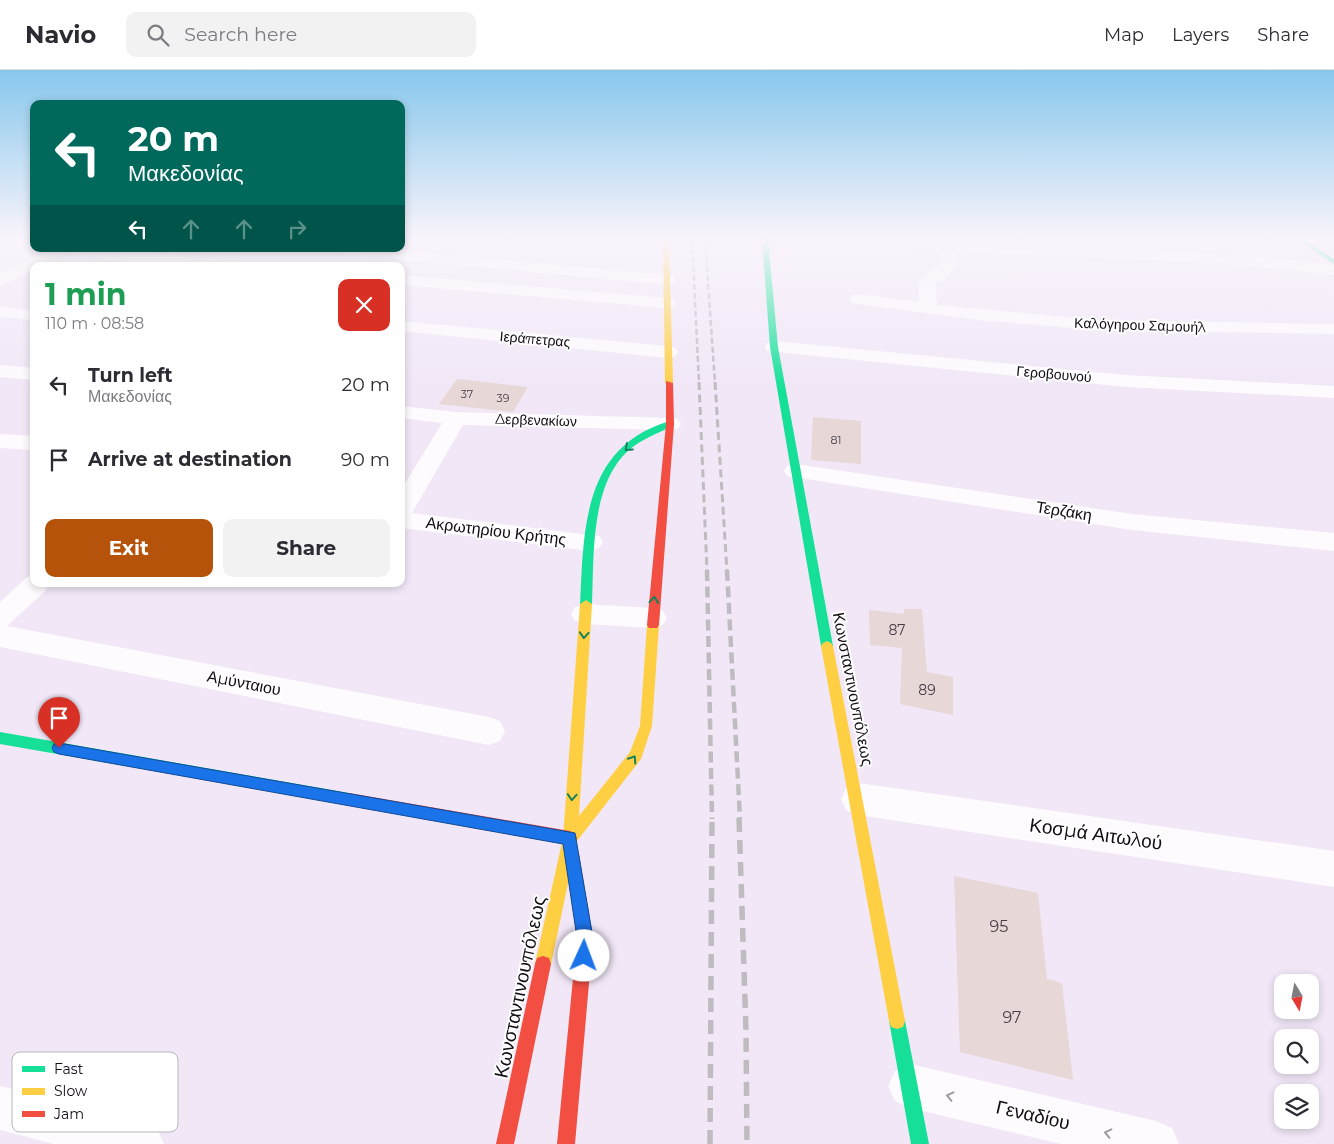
<!DOCTYPE html>
<meta charset="utf-8">
<style>
body{margin:0;font-family:Montserrat,sans-serif;background:#f2f2f3;color:#2b2b33;height:100vh;display:flex;flex-direction:column;font-size:19px;white-space:nowrap}
*{box-sizing:border-box;margin:0}
p{font-size:16px;color:#7c7c81}
.icon{flex:none;width:28px;height:28px;fill:none;stroke:currentColor;stroke-width:2;stroke-linecap:round;stroke-linejoin:round}
.map{position:relative;flex:1;overflow:hidden}
.side{position:absolute;left:30px;top:192px;width:375px;height:325px;display:flex;flex-direction:column;background:#fff;border-radius:10px;box-shadow:0 2px 8px #0003}
.side>*{flex:none}
.banner{position:absolute;left:30px;top:30px;width:375px;height:152px;border-radius:10px;box-shadow:0 2px 8px #0003;background:#00695c;color:#fff;overflow:hidden}
.needle{width:32px;rotate:170deg}
.fabs{position:absolute;left:1274px;top:904px;display:grid;gap:10px}
.fabs a{display:grid;place-items:center;width:45px;height:45px;border-radius:10px;background:#fff;box-shadow:0 2px 8px #0003;font-size:25px}
.pin{position:absolute;display:grid;place-items:center;width:42px;height:42px;color:#fff;margin:-51px -21px;border-radius:50% 50% 50% 0;rotate:-45deg;box-shadow:0 0 5px #0007}
.pin .icon{rotate:45deg}
.me{position:absolute;width:55px;margin:-28px;rotate:2deg;stroke-linejoin:round;filter:drop-shadow(0 0 4px #0008)}
.turn{display:flex;align-items:center;gap:18px;height:105px;padding:0 15px;font-size:22px}
.turn .icon{width:65px;height:65px;stroke-width:2.5}
.turn b{display:block;font-size:35px;line-height:42px}
.lanes{display:flex;align-items:center;height:48px;padding:0 15px;background:#0003;justify-content:center;gap:25px;direction:ltr}
.lanes .off{opacity:.35}
.round{display:grid;place-items:center;flex:none;width:52px;height:52px;border-radius:10px;background:#f2f2f3}
.summary{display:flex;align-items:center;justify-content:space-between;height:85px;padding:0 15px}
h1{font-size:30px;font-weight:700;line-height:38px;color:#1e9e55}
.action{display:flex;gap:10px;margin-top:auto;padding:10px 15px}
.action a{flex:1;height:58px;border-radius:10px;background:#b45309;color:#fff;font-size:20px;font-weight:700;line-height:58px;text-align:center}
.action a+a{background:#f2f2f3;color:#2b2b33}
ul{padding:0;list-style:none}
li{display:flex;align-items:center;gap:15px;height:75px;padding:0 15px}
li div{flex:1}
li b{display:block;font-size:19px}
li em{font-style:normal}
header{display:flex;align-items:center;gap:30px;box-sizing:border-box;height:70px;padding:0 25px;background:#fff;border-bottom:1px solid #e1e1e2}
header strong{font-size:24px}
nav{display:flex;gap:28px;margin-inline-start:auto;font-size:18px}
.search{width:350px;height:45px;background:#f2f2f3;display:flex;align-items:center;gap:12px;box-sizing:border-box;padding:0 18px;border-radius:10px;color:#7c7c81;font-size:19px}
.map>svg:first-child{display:block}
.building{fill:#e7d7d7}
.lines{fill:none;stroke-linecap:round;stroke-linejoin:round}
.street{fill:#fdfbfe;fill-rule:evenodd}
.fast{fill:#16e098;fill-rule:evenodd}
.slow{fill:#ffcf43;fill-rule:evenodd}
.jam{fill:#f24e42;fill-rule:evenodd}
.rail-far3{stroke:#bfbcc0;stroke-width:2.5;stroke-dasharray:6 3;stroke-linecap:butt}
.rail-far2{stroke:#bfbcc0;stroke-width:3;stroke-dasharray:8 4.5;stroke-linecap:butt}
.rail-far1{stroke:#bfbcc0;stroke-width:4.5;stroke-dasharray:11 5.5;stroke-linecap:butt}
.rail{stroke:#bfbcc0;stroke-width:5.5;stroke-dasharray:14 8;stroke-linecap:butt}
.oneway{stroke:#14815d}
.oneway2{stroke:#9f9ba1}
.route{fill:#1a73e8;stroke:#114b97}
.labels{text-anchor:middle;dominant-baseline:central;stroke-width:4;stroke-linejoin:round;paint-order:stroke}
.far-number-label{font-size:11px;fill:#473f46}
.far-street-label{font-size:14px;fill:#120c15;stroke:#fff}
.number-label{font-size:14px;fill:#473f46}
.street-label{font-size:16px;fill:#120c15;stroke:#fff}
.near-number-label{font-size:16px;fill:#473f46}
.near-street-label{font-size:19px;fill:#120c15;stroke:#fff}
.key{fill:#fff;stroke:#b8b6b9;stroke-width:1}
.key-label{font-size:14px;fill:#120c15}
</style>
<header>
<strong>Navio</strong>
<div class="search"><svg class="icon" aria-label="search" viewBox="0 0 24 24"><circle cx="10" cy="10" r="6"/><path d="M15 15l6 6"/></svg>Search here</div>
<nav><a>Map</a><a>Layers</a><a>Share</a></nav>
</header>
<div class="map">
<svg width="1334" height="1074" viewBox="0 0 1334 1074">
<rect width="100%" height="100%" fill="#f1e7f7"/>
<g class="building">
<path d="M457 309 494 313 528 317 513 342 439 334Z"/>
<path d="M813 347 861 351V394L811 390Z"/>
<path d="M904 539H922L927 602 953 607V645L900 634 902 578 870 575 869 540 904 544Z"/>
<path d="M954 806 1038 823 1047 909 1062 913 1073 1010 960 982Z"/>
</g>
<g class="lines">
<g class="street">
<path d="M0 169H34V179L0 175Z"/>
<path d="M803 169H896L1188 182 1275 188 1334 195V205L1217 193 955 181 959 193 942 211 935 213 937 235 1099 250 1334 254V264L1099 260 978 250 858 234 852 233 849 229 852 225 858 224 919 232V211L943 192 939 180 811 174 806 172Z"/>
<path d="M50 179H100L239 191 245 193 247 196H186L110 190 67 183 41 196H34V200L0 216V204Z"/>
<path d="M336 179H391L667 205 673 206 675 210 673 214 667 215 344 184 338 182Z"/>
<path d="M401 205 667 228 673 229 676 233 673 237 667 238 401 215Z"/>
<path d="M0 237 34 240V250L0 247Z"/>
<path d="M401 251 668 276 675 278 678 282 675 286 668 288 401 261Z"/>
<path d="M774 271 1126 305 1334 316V328L1126 317 767 281 765 277 767 273Z"/>
<path d="M0 295 34 298V310L0 307Z"/>
<path d="M401 336 456 342 670 348 678 349 681 354 678 359 670 360 463 355 412 443 599 466 603 472 599 478 590 481 401 458V420L442 353 401 348Z"/>
<path d="M0 364 34 366V380L0 378Z"/>
<path d="M795 394 1132 444 1334 463V481L1132 460 787 406 784 401 787 396Z"/>
<path d="M34 505V514H49L45 521 7 556 489 647 500 651 505 661 500 671 489 675 0 577V532L27 507Z"/>
<path d="M585 534 653 538 663 541 667 548 663 555 653 558 585 554 575 551 571 544 575 537Z"/>
<path d="M858 713 1334 781V817L858 745 846 740 841 729 846 718Z"/>
<path d="M910 994 1156 1051 1172 1058 1179 1074H1061L910 1038 895 1031 888 1016 895 1001Z"/>
<path d="M0 1016 141 1051 157 1058 164 1074H54L0 1060Z"/>
</g>
<g class="fast">
<path d="M762 169H768L778 277 833 576 831 579H823L821 576 770 277Z"/>
<path d="M1296 169H1303L1334 189V194Z"/>
<path d="M670 351 673 352V356C658 363 642 369 629 380 590 414 594 486 592 534L586 538 582 537 580 534C584 459 582 377 670 351Z"/>
<path d="M0 662 349 723 354 725 356 729 354 733 349 735 0 674Z"/>
<path d="M897 943 903 945 905 951 929 1074H911L889 951 891 945Z"/>
</g>
<g class="slow">
<path d="M663 169H669L673 313 669 315 665 313Z"/>
<path d="M586 530 592 534 579 746 630 682 640 656 647 555 649 552H657L659 555 652 656 641 689 577 771 551 894 549 900 543 902 537 900 535 894 563 768 580 534Z"/>
<path d="M827 571 831 573 833 576 905 951 903 957 897 959 891 957 889 951 821 576 823 573Z"/>
</g>
<g class="jam">
<path d="M666 311 673 313 674 354 659 555 657 558H649L647 555 666 354Z"/>
<path d="M349 723 570 761 575 763 577 768 575 773 570 775 349 735 344 733 342 729 344 725Z"/>
<path d="M572 777 577 779 579 784 593 867 575 1074H557L577 867 565 784 567 779Z"/>
<path d="M543 886 549 888 551 894 514 1074H496L535 894 537 888Z"/>
</g>
<g class="rail-far3">
<path d="M692 169 699 313"/>
<path d="M705 169 715 313"/>
</g>
<g class="rail-far2">
<path d="M699 312 707 501"/>
<path d="M715 312 727 501"/>
</g>
<g class="rail-far1">
<path d="M707 500 712 749"/>
<path d="M727 500 740 749"/>
</g>
<g class="rail">
<path d="M739 748 746 961 747 1074"/>
<path d="M710 1074 712 748"/>
</g>
</g>
<defs><path id="oneway-chevron" d="M-2-3.5L2.5 0L-2 3.5" fill="none" stroke-width="1.6" stroke-linecap="round" stroke-linejoin="round" transform="scale(1.25)"/></defs>
<g class="oneway">
<use href="#oneway-chevron" transform="translate(628 378) rotate(138)"/>
<use href="#oneway-chevron" transform="translate(654 530) rotate(-85)"/>
<use href="#oneway-chevron" transform="translate(584 565) rotate(94)"/>
<use href="#oneway-chevron" transform="translate(633 689) rotate(-57)"/>
<use href="#oneway-chevron" transform="translate(572 727) rotate(94)"/>
</g>
<g class="oneway2">
<use href="#oneway-chevron" transform="translate(950 1026) rotate(-167)"/>
<use href="#oneway-chevron" transform="translate(1108 1063) rotate(-167)"/>
</g>
<linearGradient id="sky" x2="0" y2="1"><stop stop-color="#87c7ec"/><stop offset="0.53" stop-color="#f9f4fb"/><stop offset="1" stop-color="#f9f4fb" stop-opacity="0"/></linearGradient>
<rect width="1334" height="319" fill="url(#sky)"/>
<path class="route" d="M59 673 575 763 593 868 589 892 584 894 578 892 576 886 577 868 563 774 59 684 54 682 52 678 54 674Z"/>
<g class="labels">
<g class="far-number-label">
<text x="467" y="324">37</text>
<text x="503" y="328">39</text>
<text x="836" y="370">81</text>
</g>
<g class="far-street-label">
<text transform="translate(1140 255) rotate(2)">Καλόγηρου Σαμουήλ</text>
<text transform="translate(535 269) rotate(5)">Ιεράπετρας</text>
<text transform="translate(1054 304) rotate(5)">Γεροβουνού</text>
<text transform="translate(536 350) rotate(2)">Δερβενακίων</text>
</g>
<g class="number-label">
<text x="897" y="560">87</text>
<text x="927" y="620">89</text>
</g>
<g class="street-label">
<text transform="translate(1064 441) rotate(9)">Τερζάκη</text>
<text transform="translate(496 461) rotate(7)">Ακρωτηρίου Κρήτης</text>
<text transform="translate(244 613) rotate(11)">Αμύνταιου</text>
<text transform="translate(853 619) rotate(79)">Κωνσταντινουπόλεως</text>
</g>
<g class="near-number-label">
<text x="999" y="856">95</text>
<text x="1012" y="947">97</text>
</g>
<g class="near-street-label">
<text transform="translate(1096 764) rotate(8)">Κοσμά Αιτωλού</text>
<text transform="translate(520 917) rotate(-78)">Κωνσταντινουπόλεως</text>
<text transform="translate(1033 1045) rotate(13)">Γεναδίου</text>
</g>
</g>
<rect x="12" y="982" width="166" height="80" rx="8" class="key"/>
<rect x="22" y="996" width="23" height="6" fill="#16e098"/>
<rect x="22" y="1018" width="23" height="7" fill="#ffcf43"/>
<rect x="22" y="1041" width="23" height="6" fill="#f24e42"/>
<g class="key-label">
<text x="54" y="1004">Fast</text>
<text x="54" y="1026">Slow</text>
<text x="54" y="1049">Jam</text>
</g>
</svg>
<div class="fabs">
<a><svg class="needle" viewBox="-14 -14 28 28"><path d="M0-13l5 13h-10z" fill="#e53935"/><path d="M0 13l5-13h-10z" fill="#7c7c81"/></svg></a>
<a><svg class="icon" aria-label="search" viewBox="0 0 24 24"><circle cx="10" cy="10" r="6"/><path d="M15 15l6 6"/></svg></a>
<a><svg class="icon" aria-label="layers" viewBox="0 0 24 24"><path d="M12 4l9 5-9 5-9-5zM3 14l9 5 9-5"/></svg></a>
</div>
<div class="pin" style="left:59px;top:678px;background:#d93025"><svg class="icon" aria-label="arrive" viewBox="0 0 24 24"><path d="M6 21V4h12l-3 4 3 4H6"/></svg></div>
<svg class="me" style="left:584px;top:886px" viewBox="-20 -20 40 40"><circle r="19" fill="#fff"/><path d="M0-13L10 11 0 6-10 11z" fill="#1a73e8"/></svg>
<div class="banner">
<div class="turn"><svg class="icon" aria-label="left" viewBox="0 0 24 24"><path d="M17 20v-9H6M10 6l-5 5 5 5"/></svg><div><b>20 m</b>Μακεδονίας</div></div>
<div class="lanes"><svg class="icon" aria-label="left" viewBox="0 0 24 24"><path d="M17 20v-9H6M10 6l-5 5 5 5"/></svg><svg class="icon off" aria-label="ahead" viewBox="0 0 24 24"><path d="M12 20V5M6 11l6-6 6 6"/></svg><svg class="icon off" aria-label="ahead" viewBox="0 0 24 24"><path d="M12 20V5M6 11l6-6 6 6"/></svg><svg class="icon off" aria-label="right" viewBox="0 0 24 24"><path d="M7 20v-9h11M14 6l5 5-5 5"/></svg></div>
</div>
<section class="side">
<div class="summary"><div><h1>1 min</h1><p>110 m · 08:58</p></div><a class="round" style="background:#d93025;color:#fff"><svg class="icon" aria-label="close" viewBox="0 0 24 24"><path d="M6 6l12 12M18 6L6 18"/></svg></a></div>
<ul>
<li><svg class="icon" aria-label="left" viewBox="0 0 24 24"><path d="M17 20v-9H6M10 6l-5 5 5 5"/></svg><div><b>Turn left</b><p>Μακεδονίας</p></div><em>20 m</em></li>
<li><svg class="icon" aria-label="arrive" viewBox="0 0 24 24"><path d="M6 21V4h12l-3 4 3 4H6"/></svg><div><b>Arrive at destination</b></div><em>90 m</em></li>
</ul>
<div class="action"><a>Exit</a><a>Share</a></div>
</section>
</div>
